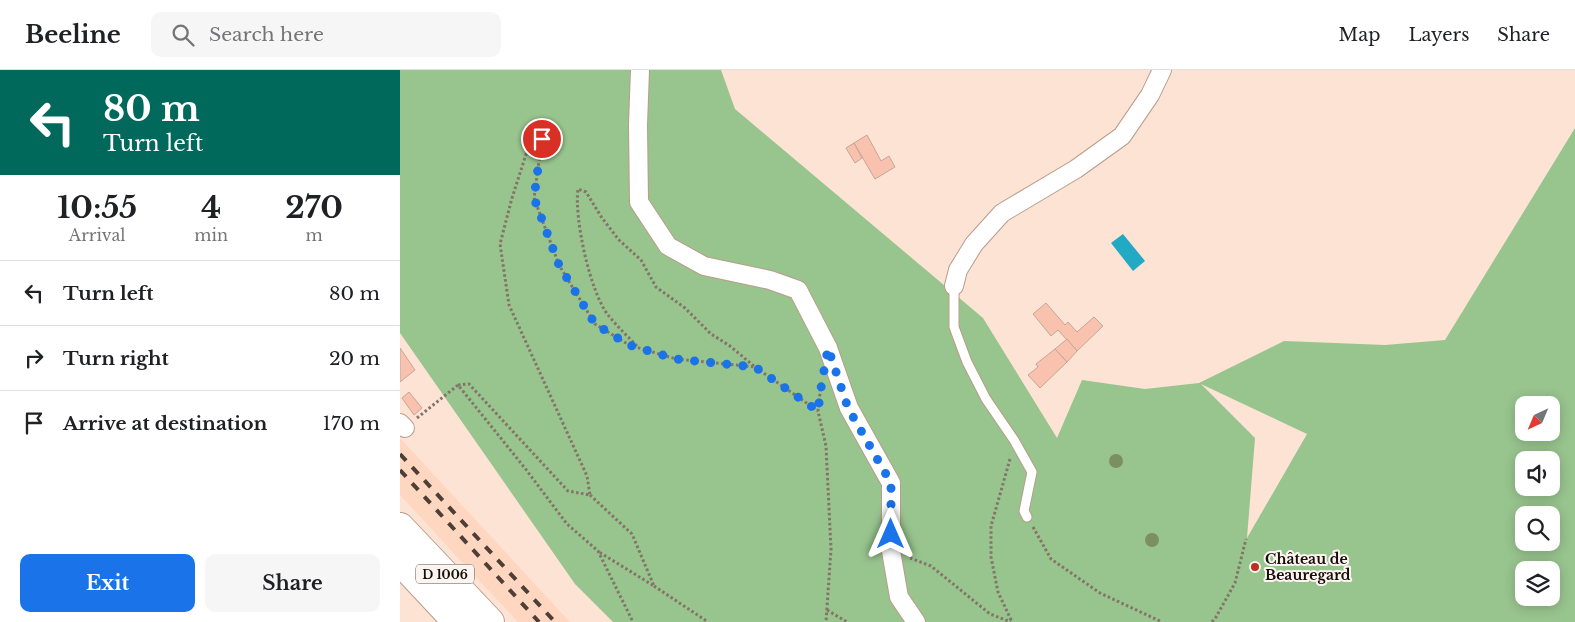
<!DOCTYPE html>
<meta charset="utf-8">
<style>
body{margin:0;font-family:"Libre Baskerville",serif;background:#f6f6f6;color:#202124;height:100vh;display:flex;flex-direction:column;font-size:19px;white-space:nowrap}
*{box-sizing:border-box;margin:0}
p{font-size:16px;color:#757577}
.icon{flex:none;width:28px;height:28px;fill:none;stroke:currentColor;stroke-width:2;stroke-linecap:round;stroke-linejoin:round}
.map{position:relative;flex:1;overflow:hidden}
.details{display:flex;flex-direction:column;background:#fff;width:400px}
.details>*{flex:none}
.guide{background:#00695c;color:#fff;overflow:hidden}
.needle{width:32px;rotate:224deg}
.fabs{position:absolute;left:1115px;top:326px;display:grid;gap:10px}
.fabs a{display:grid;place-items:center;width:45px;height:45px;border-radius:10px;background:#fff;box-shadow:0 2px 12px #0003;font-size:25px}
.pin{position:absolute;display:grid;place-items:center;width:42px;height:42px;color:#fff;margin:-21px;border:2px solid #fff;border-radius:50%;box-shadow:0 1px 5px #0007}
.me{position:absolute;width:55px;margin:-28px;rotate:0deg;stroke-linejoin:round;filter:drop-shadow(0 0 4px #0008)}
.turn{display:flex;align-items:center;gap:18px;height:105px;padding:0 20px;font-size:22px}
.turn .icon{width:65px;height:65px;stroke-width:2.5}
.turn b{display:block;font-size:35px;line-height:42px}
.eta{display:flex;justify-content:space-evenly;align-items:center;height:85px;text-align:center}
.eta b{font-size:30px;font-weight:800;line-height:35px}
.action{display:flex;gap:10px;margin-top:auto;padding:10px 20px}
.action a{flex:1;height:58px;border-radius:10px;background:#1a73e8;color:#fff;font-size:20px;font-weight:800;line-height:58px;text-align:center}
.action a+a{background:#f6f6f6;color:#202124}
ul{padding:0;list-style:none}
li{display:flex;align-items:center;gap:15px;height:65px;padding:0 20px;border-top:1px solid #e0e0e0}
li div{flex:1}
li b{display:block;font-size:19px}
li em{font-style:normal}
header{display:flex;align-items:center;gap:30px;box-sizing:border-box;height:70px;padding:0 25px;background:#fff;border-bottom:1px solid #e0e0e0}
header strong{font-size:24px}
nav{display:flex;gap:28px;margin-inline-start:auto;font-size:18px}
.search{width:350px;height:45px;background:#f6f6f6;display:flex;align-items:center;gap:12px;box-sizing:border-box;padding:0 18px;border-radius:10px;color:#757577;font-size:19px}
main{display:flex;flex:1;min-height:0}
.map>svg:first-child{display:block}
.built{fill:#ffd7c1}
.green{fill:#98c48e;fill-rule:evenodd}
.water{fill:#22a9c4}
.building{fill:#f8c2ae;stroke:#c6a598}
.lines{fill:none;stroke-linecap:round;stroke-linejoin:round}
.lane-casing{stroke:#ba9c8b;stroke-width:11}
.street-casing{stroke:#ba9c8b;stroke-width:20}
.primary-casing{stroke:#ba9c8b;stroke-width:30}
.path{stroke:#847369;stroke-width:3;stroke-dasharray:2.5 2.5;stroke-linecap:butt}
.lane{stroke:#fff;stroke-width:9}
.street{stroke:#fff;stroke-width:18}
.primary{stroke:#fff;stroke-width:28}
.rail{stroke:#4d3f37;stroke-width:4;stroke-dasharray:9 9;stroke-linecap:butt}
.tree{fill:#7c8f60}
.route{stroke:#1a73e8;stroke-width:9;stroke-dasharray:0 16.2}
.poi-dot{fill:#bc2f22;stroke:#fbf4f1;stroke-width:2}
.labels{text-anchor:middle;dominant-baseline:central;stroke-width:4;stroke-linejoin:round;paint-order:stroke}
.shield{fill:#fbf4f1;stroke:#5c534e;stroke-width:1}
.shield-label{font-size:12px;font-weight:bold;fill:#180e08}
.poi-label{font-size:14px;font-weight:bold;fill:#180e08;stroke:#fbf4f1;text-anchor:start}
</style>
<header>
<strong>Beeline</strong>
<div class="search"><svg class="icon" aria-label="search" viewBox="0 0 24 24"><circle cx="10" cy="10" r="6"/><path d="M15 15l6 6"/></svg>Search here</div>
<nav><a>Map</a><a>Layers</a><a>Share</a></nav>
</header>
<main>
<section class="details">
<div class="guide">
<div class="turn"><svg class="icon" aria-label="left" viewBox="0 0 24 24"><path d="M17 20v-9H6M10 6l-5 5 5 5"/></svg><div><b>80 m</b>Turn left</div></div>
</div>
<div class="eta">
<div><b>10:55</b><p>Arrival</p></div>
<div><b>4</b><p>min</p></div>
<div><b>270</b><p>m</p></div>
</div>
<ul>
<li><svg class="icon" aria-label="left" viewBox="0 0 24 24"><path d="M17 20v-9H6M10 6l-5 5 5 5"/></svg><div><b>Turn left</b></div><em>80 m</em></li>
<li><svg class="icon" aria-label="right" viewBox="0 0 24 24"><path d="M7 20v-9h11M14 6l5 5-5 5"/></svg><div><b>Turn right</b></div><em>20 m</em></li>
<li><svg class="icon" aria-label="arrive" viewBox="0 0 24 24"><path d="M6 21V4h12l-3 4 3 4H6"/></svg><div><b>Arrive at destination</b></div><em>170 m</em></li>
</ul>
<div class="action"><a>Exit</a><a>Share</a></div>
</section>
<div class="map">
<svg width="1175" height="552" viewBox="0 0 1175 552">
<rect width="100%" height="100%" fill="#fce3d4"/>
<path class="built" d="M0 368 170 552H118L59 489 0 425Z"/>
<path class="green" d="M0 0H321L335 39 583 248 657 368 682 310 745 319 799 313 884 271 985 275 1045 270 1175 58V552H213L175 514 0 263ZM801 314 907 364 847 468 855 368ZM1124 335H1151V362H1124ZM1124 390H1151V418H1124ZM1124 445H1151V472H1124ZM1124 500H1151V528H1124Z"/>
<path class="water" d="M723 164 745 191 733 201 711 173Z"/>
<g class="building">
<path d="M467 65 481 91 489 86 495 97 475 109 454 73Z"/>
<path d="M454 73 462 88 455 93 446 78Z"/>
<path d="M646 233 665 255 668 252 677 262 694 247 703 256 677 281 658 260 651 266 633 244Z"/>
<path d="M667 269 677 281 667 292 655 279Z"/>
<path d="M0 278 15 300 0 312Z"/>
<path d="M655 279 667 292 640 318 628 305 638 297 636 294Z"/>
<path d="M9 322 22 338 14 345 2 328Z"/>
</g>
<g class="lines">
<g class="lane-casing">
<path id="lane" d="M554 216V257L567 292 586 329 614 370 632 402 624 441 627 447"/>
</g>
<g class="street-casing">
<g id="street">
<path d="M240 0 238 55 239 132 268 176 304 196 370 210 398 220 428 278 449 338 491 413V481L499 527 516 552"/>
<path d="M554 216 558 200 574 174 602 143 676 99 722 66 750 25 762 0"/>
<path d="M0 353 5 358"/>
</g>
</g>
<g class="primary-casing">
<g id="primary">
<path d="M0 457 90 552"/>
<path d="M0 491 57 552"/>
</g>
</g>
<g class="path">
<path d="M237 276C227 266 217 256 208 245 190 222 174 148 178 119L186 122 202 148 219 170 241 190 256 217 285 238 311 264 330 276 355 297"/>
<path d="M421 314 418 341 426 376 431 479 426 552"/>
<path d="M58 315 69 314 168 421 190 425 187 406 109 235 100 174 112 128 129 75 142 69 134 128 159 195 195 254 229 275 276 289 355 297 418 341"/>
<path d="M17 348 58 315 124 397 167 454 198 481 233 552"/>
<path d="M610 389 591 456V487L598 522 612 552"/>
<path d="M190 425 232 464 254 516 199 482"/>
<path d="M633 457 651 489 700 523 762 552"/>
<path d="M510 488 531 496 590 544 611 552"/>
<path d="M254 516 308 552"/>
<path d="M427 540 447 552"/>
<path d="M812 552 816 547 835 513 846 469"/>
</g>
<use href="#lane" class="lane"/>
<use href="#street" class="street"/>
<use href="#primary" class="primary"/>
<g class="rail">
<path d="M0 384 155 552"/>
<path d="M0 400 139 552"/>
</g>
</g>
<g class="tree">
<circle cx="716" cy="391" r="7"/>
<circle cx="752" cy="470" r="7"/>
</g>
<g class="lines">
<path class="route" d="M142 69 134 128 159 195 195 254 229 275 276 289 355 297 418 341 421 318 428 278 448 338 491 413V464"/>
</g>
<circle class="poi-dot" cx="855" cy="497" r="5"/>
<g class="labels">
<rect class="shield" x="16" y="494.5" width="58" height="19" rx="4"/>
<g class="shield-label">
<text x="45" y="504">D 1006</text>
</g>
<g class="poi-label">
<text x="865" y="489">Château de<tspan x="865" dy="16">Beauregard</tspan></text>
</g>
</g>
</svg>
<div class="fabs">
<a><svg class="needle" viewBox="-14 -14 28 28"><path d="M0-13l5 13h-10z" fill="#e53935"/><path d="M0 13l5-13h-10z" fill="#757577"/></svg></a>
<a><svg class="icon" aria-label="sound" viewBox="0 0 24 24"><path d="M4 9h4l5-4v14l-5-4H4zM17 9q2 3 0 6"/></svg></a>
<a><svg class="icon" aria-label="search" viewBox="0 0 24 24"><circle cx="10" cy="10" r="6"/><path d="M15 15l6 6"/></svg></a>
<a><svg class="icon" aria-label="layers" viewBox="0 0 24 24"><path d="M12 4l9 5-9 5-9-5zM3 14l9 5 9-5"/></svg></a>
</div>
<div class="pin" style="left:142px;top:69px;background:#d93025"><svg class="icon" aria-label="arrive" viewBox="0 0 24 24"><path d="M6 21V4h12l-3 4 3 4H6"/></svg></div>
<svg class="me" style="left:491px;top:464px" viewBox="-20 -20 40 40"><path d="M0-17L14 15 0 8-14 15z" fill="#1a73e8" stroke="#fff" stroke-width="4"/></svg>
</div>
</main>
